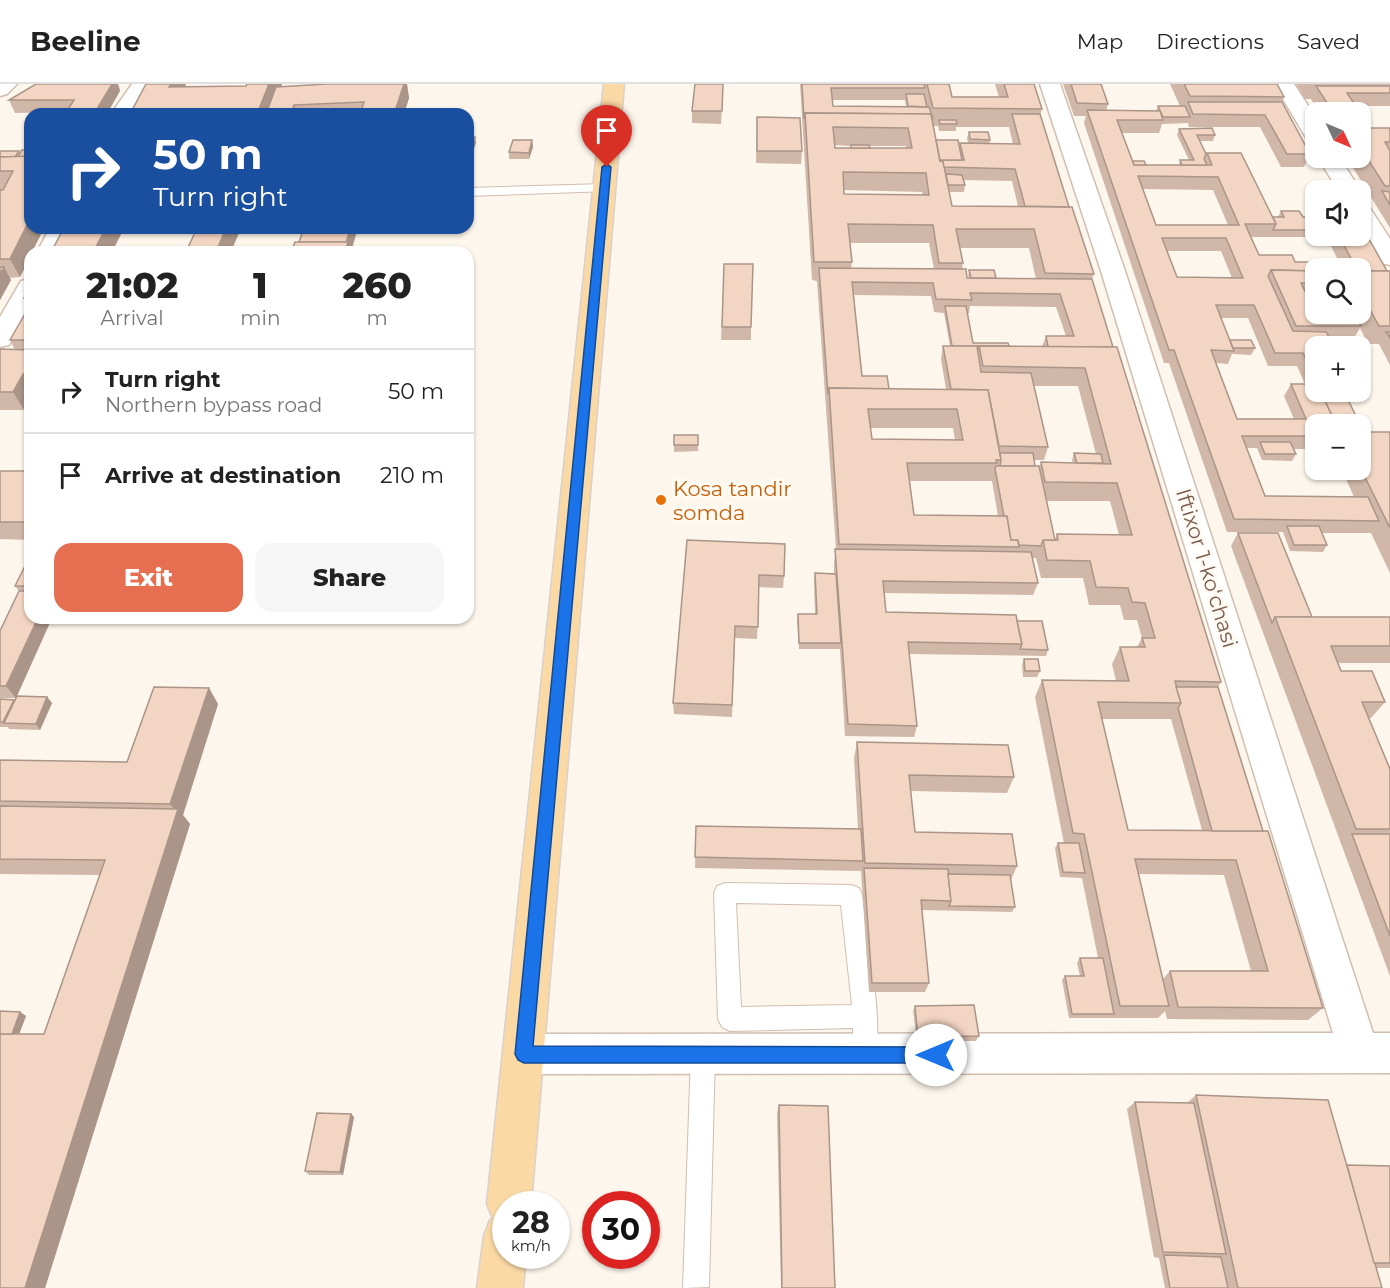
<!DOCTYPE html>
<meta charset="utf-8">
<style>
body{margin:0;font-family:Montserrat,sans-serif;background:#f6f6f6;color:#222;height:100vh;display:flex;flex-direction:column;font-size:22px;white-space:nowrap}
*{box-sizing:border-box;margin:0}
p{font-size:20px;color:#767676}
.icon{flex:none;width:33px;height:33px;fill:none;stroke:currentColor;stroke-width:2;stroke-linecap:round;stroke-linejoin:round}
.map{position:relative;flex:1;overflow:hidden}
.sheet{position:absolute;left:24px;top:162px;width:450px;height:378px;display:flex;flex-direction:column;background:#fff;border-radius:18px;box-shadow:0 2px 4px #0004}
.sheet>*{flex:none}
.guide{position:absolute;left:24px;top:24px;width:450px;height:126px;border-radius:18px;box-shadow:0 2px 4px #0004;background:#1a4fa0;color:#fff;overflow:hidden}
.needle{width:39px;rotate:134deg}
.tools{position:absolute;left:1305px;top:18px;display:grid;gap:12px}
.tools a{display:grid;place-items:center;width:66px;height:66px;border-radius:12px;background:#fff;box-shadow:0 2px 4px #0004;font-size:30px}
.speed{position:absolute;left:492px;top:1107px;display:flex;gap:12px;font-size:30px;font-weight:700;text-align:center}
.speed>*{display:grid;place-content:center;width:78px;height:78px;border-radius:50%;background:#fff;box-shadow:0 2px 4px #0004;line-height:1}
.speed small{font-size:15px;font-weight:400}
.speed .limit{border:9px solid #d22;background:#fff;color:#111}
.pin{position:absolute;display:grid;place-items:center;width:51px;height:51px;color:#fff;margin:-62px -26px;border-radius:50% 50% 50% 0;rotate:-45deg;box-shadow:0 0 6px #0007}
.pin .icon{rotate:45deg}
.me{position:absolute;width:66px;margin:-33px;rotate:270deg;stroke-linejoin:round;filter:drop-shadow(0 0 4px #0008)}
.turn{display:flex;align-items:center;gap:21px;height:126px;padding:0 30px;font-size:27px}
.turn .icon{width:78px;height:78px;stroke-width:2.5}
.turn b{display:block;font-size:42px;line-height:51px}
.eta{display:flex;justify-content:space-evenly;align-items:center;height:102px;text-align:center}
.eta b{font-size:36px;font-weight:800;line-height:42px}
.primary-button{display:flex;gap:12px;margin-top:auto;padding:12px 30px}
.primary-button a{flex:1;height:69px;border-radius:18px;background:#e76f51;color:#fff;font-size:24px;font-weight:800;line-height:69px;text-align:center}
.primary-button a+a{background:#f6f6f6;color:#222}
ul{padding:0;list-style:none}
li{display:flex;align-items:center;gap:18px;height:84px;padding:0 30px;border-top:2px solid #e0e0e0}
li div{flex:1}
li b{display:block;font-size:22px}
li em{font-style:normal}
header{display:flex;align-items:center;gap:36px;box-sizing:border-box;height:84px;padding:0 30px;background:#fff;border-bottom:2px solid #e0e0e0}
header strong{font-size:28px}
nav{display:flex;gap:33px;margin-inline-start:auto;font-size:21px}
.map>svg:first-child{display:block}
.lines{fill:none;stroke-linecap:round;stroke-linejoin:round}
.lane-casing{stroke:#d1beb0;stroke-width:2}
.street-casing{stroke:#d1beb0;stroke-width:3}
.primary-casing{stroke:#dad1cd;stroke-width:3}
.lane{fill:#fff;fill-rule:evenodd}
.street{fill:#fff;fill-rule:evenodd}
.primary{fill:#fbd9a5;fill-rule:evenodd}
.wall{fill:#d1b7a8;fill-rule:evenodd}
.shaded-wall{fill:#aa9588}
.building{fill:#f3d5c3;stroke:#aa9588;stroke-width:1.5;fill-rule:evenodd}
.route{fill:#1a73e8;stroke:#114b97;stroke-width:1.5}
.food-dot{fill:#e8710a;stroke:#fffaf3;stroke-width:2}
.labels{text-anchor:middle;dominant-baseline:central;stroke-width:6;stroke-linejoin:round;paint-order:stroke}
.food-label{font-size:21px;fill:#c56008;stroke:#fffaf3;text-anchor:start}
.street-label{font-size:21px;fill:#7a5c4d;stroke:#fffaf3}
</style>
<header>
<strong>Beeline</strong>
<nav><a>Map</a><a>Directions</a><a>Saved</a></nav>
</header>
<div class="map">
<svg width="1390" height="1204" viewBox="0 0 1390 1204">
<rect width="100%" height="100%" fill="#fdf6ec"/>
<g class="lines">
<g class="lane-casing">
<g id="lane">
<path d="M605 100 610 101 612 104 610 107 468 112V104Z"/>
<path d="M725 799 851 801 859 804 862 811C866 847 886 950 873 979L865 983 857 979 853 971V944L730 947 722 943 718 935 714 809 717 802ZM736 819 841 821 852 921 741 923Z"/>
<path d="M703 958 711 962 715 970 709 1203 683 1204 691 970 695 962Z"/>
</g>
</g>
<g class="street-casing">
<g id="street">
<path d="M0 0H17L7 10 0 12Z"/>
<path d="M132 0H152L133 30H111Z"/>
<path d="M1040 0H1060L1125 187 1373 949H1390V989L524 990 510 984 504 970 510 956 524 950 1333 949 1101 187Z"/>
<path d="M1274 0H1294L1316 34V58L1308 57Z"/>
<path d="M1318 74H1340L1360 106H1338Z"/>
<path d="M1360 119 1368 121 1390 155V181L1381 179 1360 146Z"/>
<path d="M50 144H74L61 168H37Z"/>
<path d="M30 195V224L9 261 0 263V233L21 197Z"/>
</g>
</g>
<g class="primary-casing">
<path id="primary" d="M604 0H624L531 1120H506V1172H526L523 1204H477L484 1152 490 1136 493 1135 487 1120Z"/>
</g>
<use href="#lane" class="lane"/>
<use href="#street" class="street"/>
<use href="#primary" class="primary"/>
</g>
<g class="wall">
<path d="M36 0H118L120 7 66 28 15 29 9 16Z"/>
<path d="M146 0H186L185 3 246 2 282 0 281 3 327 0H407L409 14 404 30H130Z"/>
<path d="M723 0 721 40 692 39V27Z"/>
<path d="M800 0H949L952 13H999L995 0H1034L1042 25 1040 31 1069 123 1094 190 1092 195 1113 263 1221 598 1218 603 1263 747 1323 924 1308 936 1167 935 1165 927 1158 934H1069L1062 896 1065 892H1080L1077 879 1080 874H1098L1082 794 1060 793 1055 764 1058 759H1064L1035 613 1042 596 1116 597 1112 580 1120 563H1137L1142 554 1137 536H1124L1120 521H1089L1083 494H1041L1036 474H1032L1038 499 1033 511 884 509 886 528 1017 537 1048 566 1046 572 909 570 917 642 914 653 845 652 840 565H799L797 536 798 530H815L814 496 815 489 834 490V478L836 465 817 197 812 196ZM832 16H905L906 22H833ZM933 42H938L939 47H956V43H1009L1013 60H989L990 56 969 48 967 54 968 59H960L959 65 936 56ZM835 61 851 62V64H835ZM869 62H906V64H870ZM964 96 1012 97 1018 122H952L949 108H964L965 101ZM844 106 922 108 923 111 844 110ZM850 159H929L934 185 851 184 852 178ZM960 164H1029L1036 195 996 194 969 186 968 194H967L962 185 963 179ZM854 211 931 212 934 228 944 229 950 262H943L941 275 946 305H889L862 292ZM970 222 1056 223 1066 252H1046L1042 263 1009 262 973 259 967 229H969ZM1034 302H1078L1096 370 1074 369 1072 376 1073 379 1041 378 1039 384 1035 382 1034 376H1044L1048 363ZM870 344H953L955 356 872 355ZM910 397H992L998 432 914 431ZM1046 417H1110L1119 451 1057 450 1055 456ZM1102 635H1171L1202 746H1128ZM1139 790 1224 791 1251 887H1170L1163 895Z"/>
<path d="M1063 0H1101L1108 20 1106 27H1156L1158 22H1180L1170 0H1277L1284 13 1282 18 1310 70 1304 83H1281L1260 43H1189L1188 39 1162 40 1159 49H1122L1133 77 1146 81H1179L1180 76H1189L1177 51 1179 45 1215 51 1213 57H1200L1206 70 1207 69 1273 133H1278L1281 127 1303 133 1313 146 1310 153H1251L1259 171 1295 178H1339L1326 152H1360L1387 187H1390V281L1379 260H1368L1360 244 1350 261H1333L1316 262V308H1348L1346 311 1316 340V365H1293L1296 370 1292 377 1262 376 1257 364H1247L1265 412 1354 413 1342 386H1360V341L1363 348H1390V489L1371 449H1322L1327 461 1323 468 1290 467 1283 448H1227L1169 279H1164L1084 39 1086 32H1074ZM1143 105 1213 106 1228 141H1156ZM1167 167H1221L1232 194 1177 193ZM1316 184H1360V230H1316L1310 218H1316ZM1221 234H1248L1268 282H1297L1305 300H1291L1284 312 1294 335H1237L1216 279 1228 280 1232 270 1251 271 1255 264 1230 256Z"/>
<path d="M1296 0H1390V22H1355L1360 28H1319L1311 15H1305Z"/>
<path d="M1360 30 1369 44H1390V144L1347 74H1360Z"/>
<path d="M757 33 802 67 801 80 756 79Z"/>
<path d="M532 56 533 63 529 75H509V68Z"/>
<path d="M0 67H19L20 69 30 144H44L32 168H30V173L20 193 9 194 11 196 0 216Z"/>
<path d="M64 144H241L195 150H121L112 168H51Z"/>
<path d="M724 180 751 243V256H721Z"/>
<path d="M30 204V315L24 326H0V265L15 266 10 256 29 222 24 214Z"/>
<path d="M674 351H698V367L674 368Z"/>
<path d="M0 387H30V456L0 455Z"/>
<path d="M1238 449 1312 533H1390V579H1338L1341 587 1385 618 1371 634H1369L1390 685V892L1231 462Z"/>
<path d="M687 456 784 492 783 504 759 503 757 555 735 554 732 633 674 630 673 619Z"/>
<path d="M30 472V534H52L16 614H0V547L19 507 15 502Z"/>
<path d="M1024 575 1040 587 1037 593H1023L1022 581Z"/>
<path d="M209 604 218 620 183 731 190 740 45 1204H0L20 928 26 932 19 950H44L100 791 0 790V676L127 678Z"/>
<path d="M47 613 52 619 40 646 9 645 8 643H0V615L15 617Z"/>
<path d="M857 658 1014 693 1007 709 911 707 915 748 1017 782 1011 796 1015 823 1012 828 922 826 929 899 925 908H869L861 787 695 784 696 742 858 745 854 674Z"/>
<path d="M915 922 979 952 976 957H917L913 927Z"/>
<path d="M1196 1011 1347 1081 1390 1082V1184H1376L1382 1204H1165L1159 1174 1154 1173 1127 1025 1135 1018 1187 1019Z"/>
<path d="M779 1021 835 1204H781L777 1029Z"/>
<path d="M351 1030 354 1033 343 1091H309L305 1087Z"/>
</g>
<g class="shaded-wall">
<path d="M112 0H118L120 7 107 30H94Z"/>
<path d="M171 0H186L176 21 169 3Z"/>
<path d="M269 0H282L270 30H257Z"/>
<path d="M404 0H407L409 14 404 30H394Z"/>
<path d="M294 21 297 30H291Z"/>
<path d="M475 53 476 59 470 77 469 71Z"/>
<path d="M532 56 533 63 529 75V69Z"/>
<path d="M30 135V144H44L32 168H30V173L20 193 10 175Z"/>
<path d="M106 144H119L121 150 112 168H93Z"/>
<path d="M226 144H241L231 168H216Z"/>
<path d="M351 144H358L351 168H345L344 164Z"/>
<path d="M4 183 11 196 0 216V190Z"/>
<path d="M23 290 30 303V315L24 326 13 308Z"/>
<path d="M38 534H52L16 614 6 602Z"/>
<path d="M209 604 218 620 183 731 190 740 45 1204H25L177 729 170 720Z"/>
<path d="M47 613 52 619 40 646 36 640Z"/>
<path d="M14 616 19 622 4 639 3 638Z"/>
<path d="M20 928 26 932 15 961 9 957Z"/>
<path d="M351 1030 354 1033 343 1091 340 1088Z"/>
</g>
<g class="building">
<path d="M36 0H112L94 30H65L74 16H9Z"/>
<path d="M146 0H171L169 3 246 2 247 0H269L257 30H130Z"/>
<path d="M327 0H404L394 30H360L364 18 294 21 291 30H266L276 3Z"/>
<path d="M695 0H723L722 27H692Z"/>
<path d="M802 0H924L925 4H831L833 22 929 23 933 35 931 30 805 29 804 35Z"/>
<path d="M927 0H949L952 13H1008L1004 0H1034L1042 25 933 24Z"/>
<path d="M1071 0H1101L1108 20 1077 19Z"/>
<path d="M1184 0H1277L1284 13 1190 12Z"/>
<path d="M1316 2H1390V9H1347L1360 28H1333Z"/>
<path d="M906 10H924L927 23 908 22Z"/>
<path d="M1188 18H1282L1310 70H1287L1265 31 1193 30Z"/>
<path d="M1158 22H1185L1190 33H1163Z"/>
<path d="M1087 26 1160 27 1163 36H1117L1134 81H1212L1207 69H1241L1276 140H1245L1259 171H1292L1295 178H1353L1339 152H1360V139L1387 187H1360V184H1316V187L1271 186 1268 192 1293 247 1326 248 1334 262H1316V296L1303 269H1275L1254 221H1216L1234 267 1211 266 1237 335H1306L1291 300H1316V308H1321L1336 340H1316V352H1242L1265 412 1368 413 1379 437 1234 435 1174 266H1169ZM1138 92 1218 93 1239 141H1156ZM1162 154H1226L1243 194 1177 193Z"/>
<path d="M805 29 931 30 940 77H943L952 122 1072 123 1094 190 1045 189 1034 145H956L963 179H939L933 141 848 140 852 178H814ZM833 43 908 44 912 64H835ZM843 88 926 89 929 111 844 110Z"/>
<path d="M1012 30H1040L1069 123 1025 122 1015 85 944 83 943 77H940V76H964L960 59 1020 60Z"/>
<path d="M1360 30 1369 44H1360Z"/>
<path d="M757 33 800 34 802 67H757Z"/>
<path d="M939 36H956L957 40H940Z"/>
<path d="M1212 44 1215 51H1197L1206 70 1204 75 1207 81H1182L1180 76H1194L1179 45Z"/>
<path d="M1360 44H1390V58H1385L1390 67V102H1385L1360 63Z"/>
<path d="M969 48H988L990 56 970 55Z"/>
<path d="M468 52 475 53 469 71H468Z"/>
<path d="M513 56H532L529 69 509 68Z"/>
<path d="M936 56H958L962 76H940Z"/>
<path d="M851 61H869L870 64H851Z"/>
<path d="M22 66H30V72L18 73Z"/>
<path d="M0 67H19L15 73H0Z"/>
<path d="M30 72V135L10 175H0V106H3L13 87H0V73Z"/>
<path d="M1133 77H1144L1146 81H1134Z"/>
<path d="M946 90 962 91 965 101H948Z"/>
<path d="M1382 107 1390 108V121Z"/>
<path d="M1281 127H1299L1303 133H1306L1313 146H1273L1276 140 1273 133H1284Z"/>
<path d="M64 144H106L93 168H51Z"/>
<path d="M197 144H226L216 168H186Z"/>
<path d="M304 144H351L346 158H299Z"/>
<path d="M295 158H348L345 168H291Z"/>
<path d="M724 180H753L751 243H722Z"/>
<path d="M0 183H4L0 190Z"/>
<path d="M819 184 962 185H966L967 194 1092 195 1113 263H1048L1046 252H1074L1060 210 970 209 972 216 936 215 933 199 852 198 862 292H887L889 305 829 304 828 310Z"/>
<path d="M969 186H994L996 194H971Z"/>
<path d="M1271 186 1316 187V199H1301L1316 230H1354L1361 242H1296Z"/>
<path d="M1360 187H1390V242H1379L1360 207Z"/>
<path d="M30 204V214H24Z"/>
<path d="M30 221V256H10Z"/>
<path d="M945 222H966L973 259H1008L1009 262H979L977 267V262H952Z"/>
<path d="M1386 248H1390V254Z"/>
<path d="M1230 256H1251L1255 264H1233Z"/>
<path d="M943 262H977L981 288 1031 289 1048 363 999 362 988 306 951 305Z"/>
<path d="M979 262 1117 263 1221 598 1175 597 1181 619 1098 618 1128 746 1268 747 1323 924 1178 923 1170 887H1268L1236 776 1135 775 1169 922H1120L1084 750 1073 749 1042 596 1129 597 1120 563H1145L1142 554H1155L1145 519 1132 518 1128 504 1096 503 1090 477 1047 476 1043 456H1058L1057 450 1132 451 1117 399 1045 398 1041 378 1111 380 1085 284 983 282Z"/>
<path d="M0 265 30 266V290H23L13 308H0Z"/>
<path d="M829 304 988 306 1001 376H996L997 379H907L914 431 1007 432 1011 456H1018L1019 463 839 460ZM868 325H957L963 356 872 355Z"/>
<path d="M1321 308H1344L1360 340H1336Z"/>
<path d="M1360 348H1390V444L1360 383Z"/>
<rect x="674" y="351" width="24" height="10"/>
<path d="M1260 358H1290L1296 370H1265Z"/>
<path d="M1000 369H1033L1035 382H1000L1001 376Z"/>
<path d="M1074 369 1101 370 1103 379H1077Z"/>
<path d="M996 382H1039L1055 456H1043L1041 462 1019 461 1018 456H1011L1007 432H1004L995 385Z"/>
<rect x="0" y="387" width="30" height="51"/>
<path d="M1287 442H1319L1327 461H1294Z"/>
<path d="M1238 449H1278L1312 533H1275L1272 539Z"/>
<path d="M687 456 785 460 784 492 759 491 758 543 735 542 732 621 673 619Z"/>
<path d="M835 465 1031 468 1038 499 883 497 886 528 1016 531 1022 560 908 558 917 642 848 640Z"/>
<path d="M30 472V502H15Z"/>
<path d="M815 489 836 490 841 559H799L798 530H817Z"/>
<path d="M19 507H30V534H38L6 602H0V547Z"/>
<path d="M1275 533H1390V562H1331L1341 587H1372L1385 618H1362L1390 685V745H1356Z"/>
<path d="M1017 537H1042L1048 566 1020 565 1022 560Z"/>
<path d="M1024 575H1038L1040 587H1025Z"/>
<path d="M154 603 209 604 170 720 0 717V676L127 678Z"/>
<path d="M1176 603H1218L1263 747H1212L1178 624 1181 619Z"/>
<path d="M17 612 47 613 36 640 4 639Z"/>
<path d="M0 615 14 616 3 638H0Z"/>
<path d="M857 658 1008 661 1014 693 909 691 915 748 1012 750 1017 782 865 779Z"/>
<path d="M0 722 178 725 25 1204H0V950H44L105 776 0 775Z"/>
<path d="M696 742 861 745 863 777 695 773Z"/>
<path d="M1352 750H1390V852Z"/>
<path d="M1058 759H1079L1085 789 1063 788Z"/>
<path d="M864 784 948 785 951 817 921 816 929 899H872Z"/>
<path d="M948 790 1010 791 1015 823 949 822 951 817Z"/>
<path d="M1080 874H1103L1114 930H1072L1065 892H1084Z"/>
<path d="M974 921 979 952 918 953 915 922Z"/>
<path d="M0 927 20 928 12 950H0Z"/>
<path d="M1196 1011 1328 1016 1382 1204H1238Z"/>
<path d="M1135 1018 1194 1019 1226 1170 1163 1168Z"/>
<path d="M779 1021 828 1022 835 1204H782Z"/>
<path d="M317 1029 351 1030 340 1088 305 1087Z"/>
<path d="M1347 1081 1390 1082V1179H1374Z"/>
<path d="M1164 1171 1221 1173 1228 1204H1170Z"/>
</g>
<path class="route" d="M607 80 611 83 533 962 936 963 942 965 944 971 942 977 936 979H524L518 976 515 970 602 83Z"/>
<circle class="food-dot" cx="661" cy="416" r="6"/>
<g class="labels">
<g class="food-label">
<text x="673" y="404">Kosa tandir<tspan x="673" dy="24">somda</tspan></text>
</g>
<g class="street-label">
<text transform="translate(1207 484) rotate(73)">Iftixor 1-koʻchasi</text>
</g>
</g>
</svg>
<div class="tools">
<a><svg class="needle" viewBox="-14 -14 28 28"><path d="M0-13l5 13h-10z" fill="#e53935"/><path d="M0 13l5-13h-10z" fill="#767676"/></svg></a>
<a><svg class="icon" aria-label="sound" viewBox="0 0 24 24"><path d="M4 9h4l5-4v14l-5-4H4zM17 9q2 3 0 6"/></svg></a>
<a><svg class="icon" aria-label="search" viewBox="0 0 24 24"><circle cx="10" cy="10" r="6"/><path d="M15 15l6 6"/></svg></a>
<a>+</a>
<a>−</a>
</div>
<div class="speed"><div>28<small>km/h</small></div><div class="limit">30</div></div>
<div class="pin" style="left:607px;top:83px;background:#d93025"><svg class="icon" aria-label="arrive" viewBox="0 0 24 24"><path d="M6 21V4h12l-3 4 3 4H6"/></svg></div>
<svg class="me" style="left:936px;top:971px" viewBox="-20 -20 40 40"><circle r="19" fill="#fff"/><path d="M0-13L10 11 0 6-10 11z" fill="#1a73e8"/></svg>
<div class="guide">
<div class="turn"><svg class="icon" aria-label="right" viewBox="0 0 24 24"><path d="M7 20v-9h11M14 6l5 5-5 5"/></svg><div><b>50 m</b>Turn right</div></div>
</div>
<section class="sheet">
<div class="eta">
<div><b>21:02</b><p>Arrival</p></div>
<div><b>1</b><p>min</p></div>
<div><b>260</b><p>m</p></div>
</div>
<ul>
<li><svg class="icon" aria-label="right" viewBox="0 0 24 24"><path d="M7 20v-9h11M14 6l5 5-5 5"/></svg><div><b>Turn right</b><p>Northern bypass road</p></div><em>50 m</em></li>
<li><svg class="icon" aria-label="arrive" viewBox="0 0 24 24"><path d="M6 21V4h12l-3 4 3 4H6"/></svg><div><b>Arrive at destination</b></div><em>210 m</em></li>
</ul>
<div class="primary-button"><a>Exit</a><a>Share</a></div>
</section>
</div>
